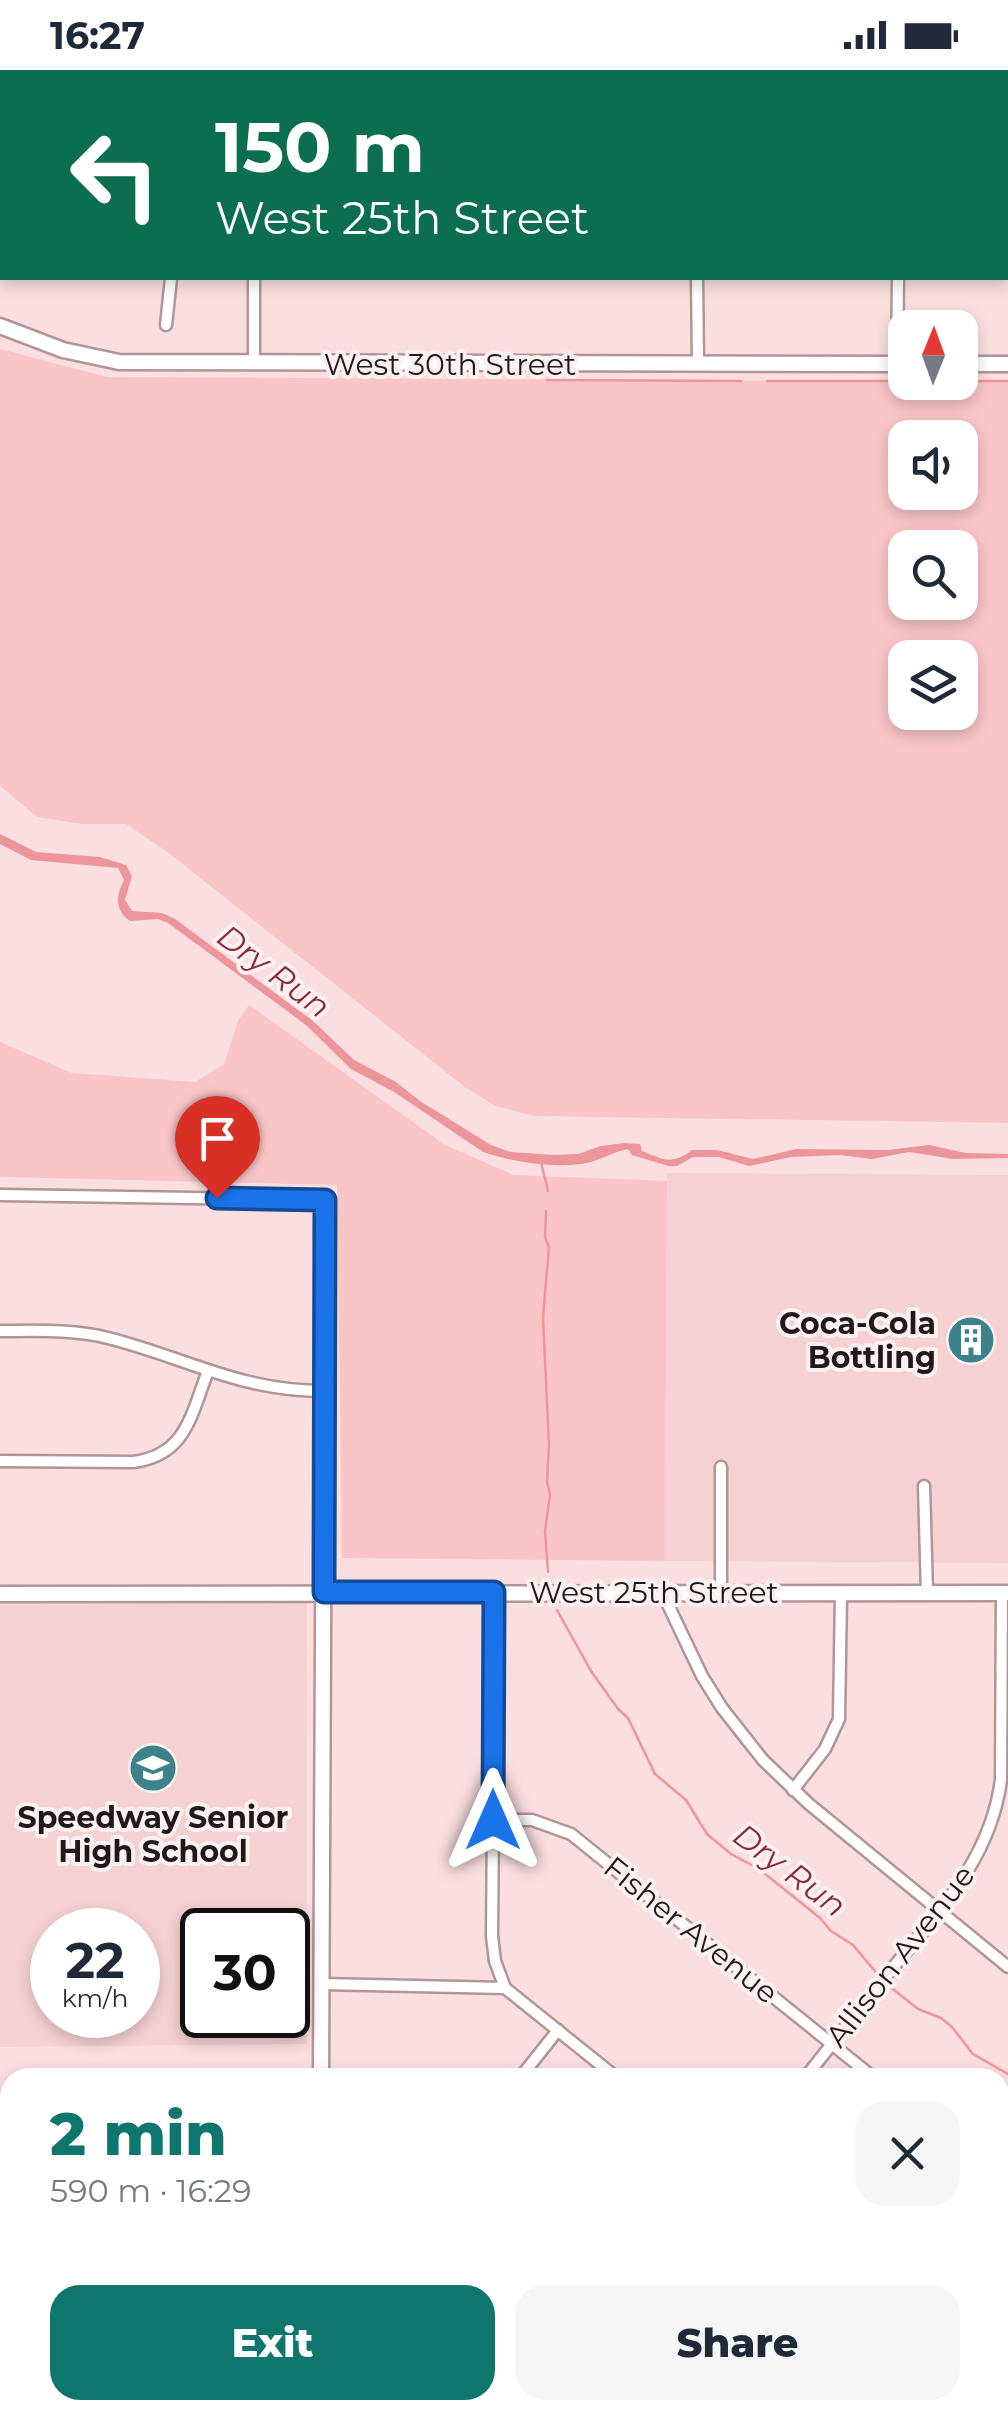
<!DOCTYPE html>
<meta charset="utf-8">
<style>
body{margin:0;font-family:Montserrat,sans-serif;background:#f6f6f7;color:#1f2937;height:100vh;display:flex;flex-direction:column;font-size:38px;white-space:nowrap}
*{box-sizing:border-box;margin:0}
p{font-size:32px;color:#747a83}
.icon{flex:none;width:55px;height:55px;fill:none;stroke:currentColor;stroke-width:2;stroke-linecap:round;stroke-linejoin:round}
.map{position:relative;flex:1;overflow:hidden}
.sheet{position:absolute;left:0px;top:1998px;width:1010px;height:352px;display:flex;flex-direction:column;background:#fff;border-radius:30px 30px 0 0;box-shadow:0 5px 15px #0003}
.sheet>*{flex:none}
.top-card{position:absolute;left:0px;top:0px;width:1010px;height:210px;box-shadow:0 5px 15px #0003;background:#0b6e4f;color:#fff;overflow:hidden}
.needle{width:65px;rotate:1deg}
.tools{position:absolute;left:888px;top:240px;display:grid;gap:20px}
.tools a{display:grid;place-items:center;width:90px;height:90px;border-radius:20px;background:#fff;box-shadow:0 5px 15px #0003;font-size:50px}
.speed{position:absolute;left:30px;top:1838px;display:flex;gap:20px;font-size:50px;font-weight:700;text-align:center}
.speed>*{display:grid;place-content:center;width:130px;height:130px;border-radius:50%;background:#fff;box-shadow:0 5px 15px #0003;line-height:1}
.speed small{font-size:25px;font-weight:400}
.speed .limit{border:5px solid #111;border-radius:15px;background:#fff;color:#111}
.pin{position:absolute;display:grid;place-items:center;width:85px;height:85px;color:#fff;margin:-102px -42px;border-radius:50% 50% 50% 0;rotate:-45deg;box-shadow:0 0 10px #0007}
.pin .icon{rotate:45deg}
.me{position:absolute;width:110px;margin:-55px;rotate:0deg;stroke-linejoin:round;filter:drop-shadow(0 0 8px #0008)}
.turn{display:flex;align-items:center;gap:35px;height:210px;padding:0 50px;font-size:45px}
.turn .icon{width:130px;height:130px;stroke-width:2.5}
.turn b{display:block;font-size:70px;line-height:85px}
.round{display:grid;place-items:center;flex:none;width:105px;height:105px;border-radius:30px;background:#f6f6f7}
.head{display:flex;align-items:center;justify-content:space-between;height:170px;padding:0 50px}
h1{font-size:60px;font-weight:800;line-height:75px;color:#0f766e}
.primary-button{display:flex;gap:20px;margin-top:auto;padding:20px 50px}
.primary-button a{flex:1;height:115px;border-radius:30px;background:#0f766e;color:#fff;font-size:40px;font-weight:800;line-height:115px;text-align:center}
.primary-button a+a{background:#f6f6f7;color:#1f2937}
.status{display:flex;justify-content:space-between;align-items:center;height:70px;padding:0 50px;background:#fff;direction:ltr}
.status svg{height:28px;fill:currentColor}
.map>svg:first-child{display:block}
.built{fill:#f6d1d3;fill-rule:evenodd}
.green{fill:#fac5c7;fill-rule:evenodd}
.water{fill:#ec959b}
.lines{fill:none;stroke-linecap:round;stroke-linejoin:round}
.stream{stroke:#ec959b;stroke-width:2.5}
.street-casing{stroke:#b19697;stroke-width:15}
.secondary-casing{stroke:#b19697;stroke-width:19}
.street{stroke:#fff;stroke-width:10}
.secondary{stroke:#fff;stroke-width:14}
.route-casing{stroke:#114b97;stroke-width:25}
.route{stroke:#1a73e8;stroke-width:18}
.labels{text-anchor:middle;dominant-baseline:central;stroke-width:8;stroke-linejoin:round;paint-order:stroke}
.street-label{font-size:30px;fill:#221819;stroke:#fcf1f1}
.poi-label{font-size:30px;font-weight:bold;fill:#221819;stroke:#fcf1f1;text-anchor:end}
.water-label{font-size:32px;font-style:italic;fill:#8e2939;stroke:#fcf1f1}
</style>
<div class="status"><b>16:27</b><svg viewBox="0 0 49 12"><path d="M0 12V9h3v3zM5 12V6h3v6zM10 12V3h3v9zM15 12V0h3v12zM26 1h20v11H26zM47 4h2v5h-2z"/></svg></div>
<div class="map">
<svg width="1008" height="2348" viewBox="0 0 1008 2348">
<rect width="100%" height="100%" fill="#fbdfe0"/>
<g class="built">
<path d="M667 1103 1008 1105V1493L665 1491Z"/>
<path d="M307 1533V1974L0 1977V1535ZM52 1860H138V1945H52ZM202 1860H288V1945H202Z"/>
<rect x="337" y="2340" width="317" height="8"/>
</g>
<g class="green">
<path d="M0 279 107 307 1008 312V1053L534 1046 495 1036 465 1017 166 781 126 754H82L37 747 0 716ZM905 368H960V422H905ZM905 478H960V532H905ZM905 588H960V642H905Z"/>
<path d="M249 935 445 1075 514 1105 667 1111 665 1491 342 1488 337 1115 0 1107V972L72 1003 195 1012 224 994 238 951Z"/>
</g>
<path class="water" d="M0 764 36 782 100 787 126 795 132 806 125 830 132 841 162 843 175 849 313 951 354 990 396 1012 420 1031 491 1075 511 1082 554 1085 578 1084 601 1076 625 1073 640 1074 642 1081C664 1090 673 1095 692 1080H717L753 1089 796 1079 888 1080 929 1075 966 1083 1008 1084V1088L953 1089 909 1082 872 1089 839 1085 791 1087 749 1096 719 1087H693L677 1096H668L632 1085 628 1079C612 1082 598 1092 581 1094 549 1098 513 1092 483 1082L394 1022 351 999 306 955 168 853 158 849 130 851C114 840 116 825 124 810L118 798 31 790 0 774Z"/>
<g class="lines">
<g class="stream">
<path d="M547 310 741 311"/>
<path d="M767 311H905"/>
<path d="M960 311H1008"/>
<path d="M541 1092 548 1121"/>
<path d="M546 1141 545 1167 549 1177 543 1247 549 1376 547 1411 550 1425 545 1461 548 1502"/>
<path d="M557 1540 591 1601 618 1639 628 1648 655 1704 686 1730 707 1764 731 1784 759 1799 820 1848 831 1861 853 1875 879 1906"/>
<path d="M884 1912 918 1939 941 1948 952 1957 973 1984 1008 2004"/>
</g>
<g class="street-casing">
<g id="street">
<path d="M124 0V2"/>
<path d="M253 0V2"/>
<path d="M481 0V2"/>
<path d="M567 2V0"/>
<path d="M678 2V0"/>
<path d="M779 2 780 0"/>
<path d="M899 2V0"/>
<path d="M0 11H2"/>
<path d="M0 143 2 144"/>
<path d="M254 208V293"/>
<path d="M697 208 698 294"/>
<path d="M166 255 171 208"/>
<path d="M897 294 898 208"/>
<path d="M0 1125 325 1130"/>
<path d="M0 1261C36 1261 73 1259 108 1268 187 1288 239 1321 325 1321"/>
<path d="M0 1391 133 1392C187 1385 191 1344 208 1301"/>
<path d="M924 1416 927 1523"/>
<path d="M495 1521 492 1866 495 1891 505 1918"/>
<path d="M662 1522 702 1606 722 1638 763 1690 809 1734 1008 1897"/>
<path d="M721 1522V1397"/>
<path d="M793 1720 825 1679 839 1649 841 1523"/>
<path d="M493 1750H532L571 1764 874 2008"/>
<path d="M322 1914 505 1918 617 2008"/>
<path d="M520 2008 558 1960"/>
<path d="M805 2008C835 1970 866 1931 896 1894 943 1837 991 1786 1001 1710L1002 1523"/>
<path d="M0 2119H10"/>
<path d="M1000 2156 1001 2348"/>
<path d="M177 2340 179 2348"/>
<path d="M13 2348 18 2340"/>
<path d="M664 2348V2340"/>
<path d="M833 2348V2340"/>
</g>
</g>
<g class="secondary-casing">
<g id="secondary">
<path d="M0 256 63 280 119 292 905 294"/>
<path d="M960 294H1008"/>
<path d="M0 1524 1008 1523"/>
<path d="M321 2008 325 1130"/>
<path d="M320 2348V2340"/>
</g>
</g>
<use href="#street" class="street"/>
<use href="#secondary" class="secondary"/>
</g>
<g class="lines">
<g class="route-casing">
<path id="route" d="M217 1128 325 1130 324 1522H494L493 1750"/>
</g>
<use href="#route" class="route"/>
</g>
<defs>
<g id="building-disc" transform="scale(2.5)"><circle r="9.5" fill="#3b8389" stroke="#fcf1f1"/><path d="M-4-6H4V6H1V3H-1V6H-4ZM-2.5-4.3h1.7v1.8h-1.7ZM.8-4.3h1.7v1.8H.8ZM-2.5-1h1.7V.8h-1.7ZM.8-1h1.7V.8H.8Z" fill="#fff"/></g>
<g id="school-disc" transform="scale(2.5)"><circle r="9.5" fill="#3b8389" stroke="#fcf1f1"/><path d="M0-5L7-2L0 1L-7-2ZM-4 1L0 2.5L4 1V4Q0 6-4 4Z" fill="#fff"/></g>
</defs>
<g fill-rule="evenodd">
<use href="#building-disc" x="971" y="1270"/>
<use href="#school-disc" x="153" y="1698"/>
</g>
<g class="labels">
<g class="street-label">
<text x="450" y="294">West 30th Street</text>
<text x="654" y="1522">West 25th Street</text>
<text transform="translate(691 1860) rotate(39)">Fisher Avenue</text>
<text transform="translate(900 1886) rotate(-52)">Allison Avenue</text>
</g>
<g class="poi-label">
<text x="936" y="1253">Coca-Cola<tspan x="936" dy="34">Bottling</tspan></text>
<text x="153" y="1747" text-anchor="middle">Speedway Senior<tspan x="153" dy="34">High School</tspan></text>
</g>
<g class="water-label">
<text transform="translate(274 901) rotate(37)">Dry Run</text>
<text transform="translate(790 1800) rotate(37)">Dry Run</text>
</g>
</g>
</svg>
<div class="tools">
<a><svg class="needle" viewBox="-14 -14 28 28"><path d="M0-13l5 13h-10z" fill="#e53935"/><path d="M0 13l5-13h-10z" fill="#747a83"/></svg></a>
<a><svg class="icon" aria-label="sound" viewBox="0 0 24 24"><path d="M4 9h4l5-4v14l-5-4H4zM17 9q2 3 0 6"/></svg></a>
<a><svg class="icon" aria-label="search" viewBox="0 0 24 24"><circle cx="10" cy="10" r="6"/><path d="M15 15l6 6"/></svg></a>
<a><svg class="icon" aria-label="layers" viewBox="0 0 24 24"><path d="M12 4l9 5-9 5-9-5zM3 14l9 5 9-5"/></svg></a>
</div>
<div class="speed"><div>22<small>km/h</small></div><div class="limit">30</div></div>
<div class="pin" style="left:217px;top:1128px;background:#d93025"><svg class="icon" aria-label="arrive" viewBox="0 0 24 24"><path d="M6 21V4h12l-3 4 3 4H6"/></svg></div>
<svg class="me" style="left:493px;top:1750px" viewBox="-20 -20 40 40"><path d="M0-17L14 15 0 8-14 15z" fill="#1a73e8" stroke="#fff" stroke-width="4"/></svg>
<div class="top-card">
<div class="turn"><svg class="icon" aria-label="left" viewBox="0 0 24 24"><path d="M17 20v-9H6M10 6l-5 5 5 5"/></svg><div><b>150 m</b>West 25th Street</div></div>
</div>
<section class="sheet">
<div class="head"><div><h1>2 min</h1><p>590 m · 16:29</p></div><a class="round"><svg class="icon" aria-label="close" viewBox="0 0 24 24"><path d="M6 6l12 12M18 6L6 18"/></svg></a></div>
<div class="primary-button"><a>Exit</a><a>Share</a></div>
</section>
</div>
